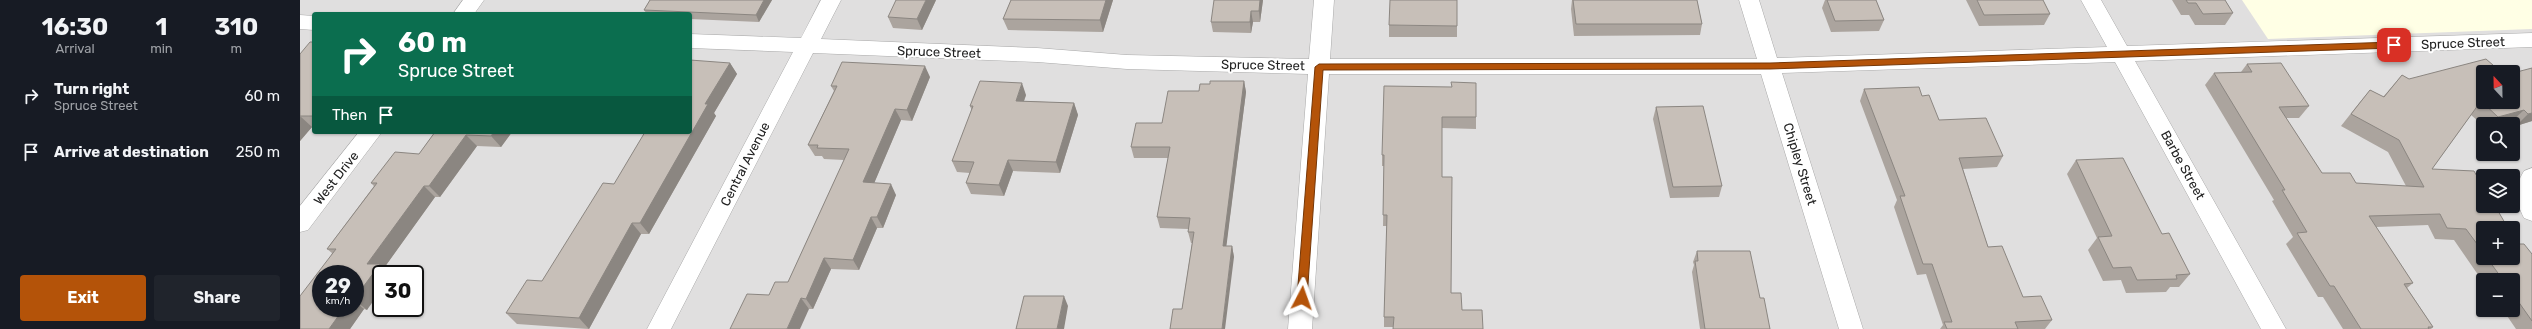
<!DOCTYPE html>
<meta charset="utf-8">
<style>
body{margin:0;font-family:Rubik,sans-serif;background:#20242c;color:#f1f3f6;height:100vh;display:flex;flex-direction:column;font-size:15px;white-space:nowrap}
*{box-sizing:border-box;margin:0}
p{font-size:13px;color:#9ea1a6}
.icon{flex:none;width:22px;height:22px;fill:none;stroke:currentColor;stroke-width:2;stroke-linecap:round;stroke-linejoin:round}
.map{position:relative;flex:1;overflow:hidden}
.side{display:flex;flex-direction:column;background:#171b24;width:300px}
.side>*{flex:none}
.hud{position:absolute;left:12px;top:12px;width:380px;height:122px;border-radius:4px;box-shadow:0 1px 3px #0004;background:#0b6e4f;color:#fff;overflow:hidden}
.needle{width:26px;rotate:338deg}
.tools{position:absolute;left:2176px;top:65px;display:grid;gap:8px}
.tools a{display:grid;place-items:center;width:44px;height:44px;border-radius:4px;background:#171b24;box-shadow:0 1px 3px #0004;font-size:20px}
.speed{position:absolute;left:12px;top:265px;display:flex;gap:8px;font-size:20px;font-weight:700;text-align:center}
.speed>*{display:grid;place-content:center;width:52px;height:52px;border-radius:50%;background:#171b24;box-shadow:0 1px 3px #0004;line-height:1}
.speed small{font-size:10px;font-weight:400}
.speed .limit{border:2px solid #111;border-radius:6px;background:#fff;color:#111}
.pin{position:absolute;display:grid;place-items:center;width:34px;height:34px;color:#fff;margin:-17px;border-radius:8px;box-shadow:0 2px 6px #0006}
.me{position:absolute;width:44px;margin:-22px;rotate:4deg;stroke-linejoin:round;filter:drop-shadow(0 0 3px #0008)}
.turn{display:flex;align-items:center;gap:14px;height:84px;padding:0 20px;font-size:18px}
.turn .icon{width:52px;height:52px;stroke-width:2.5}
.turn b{display:block;font-size:28px;line-height:34px}
.then{display:flex;align-items:center;height:38px;padding:0 20px;background:#0003;gap:8px;font-size:15px}
.eta{display:flex;justify-content:space-evenly;align-items:center;height:68px;text-align:center}
.eta b{font-size:24px;font-weight:700;line-height:28px}
.button{display:flex;gap:8px;margin-top:auto;padding:8px 20px}
.button a{flex:1;height:46px;border-radius:4px;background:#b45309;color:#fff;font-size:16px;font-weight:700;line-height:46px;text-align:center}
.button a+a{background:#20242c;color:#f1f3f6}
ul{padding:0;list-style:none}
li{display:flex;align-items:center;gap:12px;height:56px;padding:0 20px}
li div{flex:1}
li b{display:block;font-size:15px}
li em{font-style:normal}
main{display:flex;flex:1;min-height:0}
.map>svg:first-child{display:block}
.residential{fill:#e0dfdf;fill-rule:evenodd}
.education{fill:#ffffe5}
.lines{fill:none;stroke-linecap:round;stroke-linejoin:round}
.minor-casing{stroke:#a9a9a9;stroke-width:1}
.minor{fill:#fff;fill-rule:evenodd}
.wall{fill:#aba49e;fill-rule:evenodd}
.shaded-wall{fill:#8b8681}
.building{fill:#c7bfb8;stroke:#8b8681}
.route{fill:#b45309;stroke:#753606}
.labels{text-anchor:middle;dominant-baseline:central;stroke-width:4;stroke-linejoin:round;paint-order:stroke}
.street-label{font-size:13px;fill:#222;stroke:#fff}
</style>
<main>
<section class="side">
<div class="eta">
<div><b>16:30</b><p>Arrival</p></div>
<div><b>1</b><p>min</p></div>
<div><b>310</b><p>m</p></div>
</div>
<ul>
<li><svg class="icon" aria-label="right" viewBox="0 0 24 24"><path d="M7 20v-9h11M14 6l5 5-5 5"/></svg><div><b>Turn right</b><p>Spruce Street</p></div><em>60 m</em></li>
<li><svg class="icon" aria-label="arrive" viewBox="0 0 24 24"><path d="M6 21V4h12l-3 4 3 4H6"/></svg><div><b>Arrive at destination</b></div><em>250 m</em></li>
</ul>
<div class="button"><a>Exit</a><a>Share</a></div>
</section>
<div class="map">
<svg width="2232" height="329" viewBox="0 0 2232 329">
<rect width="100%" height="100%" fill="#f2efe9"/>
<path class="residential" d="M0 0H2232V329H0ZM14 14H390V132H14ZM2183 72H2213V102H2183ZM2183 124H2213V154H2183ZM2183 176H2213V206H2183ZM2183 228H2213V258H2183ZM21 274H55V308H21ZM81 274H115V308H81ZM2183 280H2213V310H2183Z"/>
<path class="education" d="M1942 0H2232V29L1968 39Z"/>
<g class="lines">
<g class="minor-casing">
<g id="minor">
<path d="M163 0H184L174 14H153Z"/>
<path d="M521 0H541L521 39 737 48 827 55 1009 59 1014 0H1034L1030 59H1457L1439 0H1459L1477 58 1807 47 1781 0H1801L1827 46 2232 33V47L1835 61 1986 329H1961L1815 62 1482 73 1563 329H1539L1461 74H1029L1012 329H988L1008 74 827 69 737 62 513 53 371 329H347L493 52 390 48V34L501 38Z"/>
<path d="M0 15 14 16V30L0 29Z"/>
<path d="M59 132H82L8 230 0 232V206Z"/>
<path d="M2232 168V221L2224 218C2215 200 2213 189 2224 171Z"/>
</g>
</g>
<use href="#minor" class="minor"/>
</g>
<g class="wall">
<path d="M350 0H472L459 22 390 19V14H347L344 10Z"/>
<path d="M636 0 622 30 593 28 588 17Z"/>
<path d="M711 0H813L803 32 708 30 703 19Z"/>
<path d="M963 0 960 22H953L951 33 913 32 911 22Z"/>
<path d="M1272 0H1397L1402 24 1400 35 1274 36 1271 9Z"/>
<path d="M1525 0H1576L1584 20 1579 31 1531 32 1522 8Z"/>
<path d="M1666 0H1743L1750 14 1744 25 1679 26Z"/>
<path d="M1872 0H1925L1933 13 1925 25H1895L1889 15H1881Z"/>
<path d="M1089 25 1157 26V37H1089Z"/>
<path d="M14 42V127H12L0 141V54Z"/>
<path d="M430 63 437 74 414 113 416 116 349 234H341L289 329 217 324 206 313 242 281 314 184Z"/>
<path d="M1947 64 2009 106 1999 118H1986L2022 173 2056 183 2106 186 2088 152 2041 126 2060 102 2070 90 2083 97 2102 75 2109 79 2183 102 2232 68V121L2216 126 2211 122 2202 124H2183V125L2171 115 2132 169 2183 228V258H2213L2217 244 2232 254V329H2216L2203 310H2213V280H2183V282L2154 240 2135 239 2128 225 2076 227 2113 283 2107 288 2133 327 2131 329H2043L2023 297H2018L1986 244 1993 237 1972 201 1974 200 1905 85 1914 73 1941 72Z"/>
<path d="M630 77 612 121 601 120 574 183 596 195 583 228H577L559 270 531 269 513 309H509L469 295 488 282 544 160 524 159 522 156H515L508 145 534 91 531 86Z"/>
<path d="M944 81 946 92 926 246H932L934 257 882 309 892 243H891L888 232V229L860 228 857 217 868 158H834L831 147 862 123 899 91 910 84Z"/>
<path d="M1151 87 1176 117V129L1142 128 1093 327H1084V317L1087 226H1083L1084 166H1082V155Z"/>
<path d="M1564 89 1622 96 1639 120 1703 156 1697 167 1663 169 1688 247 1723 297 1752 320 1745 329H1640L1643 325 1626 274 1617 275 1594 207 1597 200 1560 101Z"/>
<path d="M726 95 724 101 774 103 778 115 760 173 713 171 704 196 671 194 666 183 670 173 657 172 652 161 672 111 670 106Z"/>
<path d="M1356 107 1422 186 1419 197 1370 198 1353 119Z"/>
<path d="M135 132H212L201 147 177 146 140 197H135L84 268 67 310 64 309 50 329H0L32 253 27 249 74 186 71 183 119 154ZM55 274V308H21Z"/>
<path d="M1776 160 1862 234 1890 274 1879 287H1870L1866 292 1826 293 1821 280 1803 281 1788 250 1797 238 1767 174Z"/>
<path d="M1397 251 1460 298 1470 329H1400L1392 272 1394 265 1393 262Z"/>
</g>
<g class="shaded-wall">
<path d="M464 0H472L459 22 456 15Z"/>
<path d="M626 0H636L622 30 617 19Z"/>
<path d="M806 0H813L803 32 800 20Z"/>
<path d="M960 0H963L960 22 959 11Z"/>
<path d="M951 11 953 22 951 33 950 22Z"/>
<path d="M430 63 437 74 414 113 416 116 349 234 340 223 405 104Z"/>
<path d="M625 66 630 77 612 121 607 110Z"/>
<path d="M944 81 946 92 925 257 923 246Z"/>
<path d="M722 83 726 95 720 112 716 101Z"/>
<path d="M774 103 778 115 760 173 756 162Z"/>
<path d="M595 109 601 120 570 193 563 182Z"/>
<path d="M2224 110 2211 122 2202 124H2191L2198 117Z"/>
<path d="M2232 113V121L2216 126 2228 114Z"/>
<path d="M0 116 12 127 0 141Z"/>
<path d="M194 132H212L201 147 191 136Z"/>
<path d="M166 135 177 146 140 197 129 186Z"/>
<path d="M708 160 713 171 704 196 699 185Z"/>
<path d="M591 184 596 195 583 228 577 217Z"/>
<path d="M124 186 135 197 84 268 91 274H81V290L67 310 55 300 67 264Z"/>
<path d="M571 217 577 228 559 270 553 260Z"/>
<path d="M332 223 341 234 289 329 279 318Z"/>
<path d="M932 246 934 257 925 329H922Z"/>
<path d="M524 258 531 269 513 309 506 299Z"/>
<path d="M764 296 768 306 764 329H757Z"/>
<path d="M501 298 509 309 500 329H487Z"/>
<path d="M55 302 64 309 50 329H29L44 308H55Z"/>
</g>
<g class="building">
<path d="M350 0H464L456 15 344 10Z"/>
<path d="M596 0H626L617 19 588 17Z"/>
<path d="M711 0H806L800 20 703 19Z"/>
<path d="M914 0H960L959 11H951L950 22H911Z"/>
<path d="M1090 0H1157V26L1089 25Z"/>
<path d="M1273 0H1397L1402 24H1276Z"/>
<path d="M1527 0H1576L1584 20 1535 21Z"/>
<path d="M1677 0H1743L1750 14 1684 15Z"/>
<path d="M1886 0H1925L1933 13 1903 14 1896 3H1888Z"/>
<path d="M10 42H14V116H0V54Z"/>
<path d="M2186 59 2201 72H2183V102H2213V73L2232 68V113L2228 114 2224 110 2198 117 2181 101 2132 169 2174 171 2183 187V206H2195L2208 228H2183V252L2166 229 2147 228 2140 214 2069 216 2113 283 2104 284 2133 327H2128L2129 329H2061L2034 286H2030L1997 233 2007 232 1982 190H1985L1914 73 1952 72 1947 64 1981 63 2009 106 1979 107 2022 173H2050L2056 183 2124 187 2099 140 2051 114 2070 90 2084 97 2102 75 2109 79Z"/>
<path d="M390 60 430 63 405 104H408L340 223H332L279 318 206 313 227 280 242 281 303 183 314 184 345 132H390Z"/>
<path d="M542 62 625 66 607 110 595 109 563 182 591 184 577 217H571L553 260 524 258 506 299 501 298 487 329H430L447 294 469 295 475 282H488L549 149 517 148 518 145H508L537 86H531Z"/>
<path d="M680 81 722 83 716 101 774 103 756 162 708 160 699 185 666 183 674 162 652 161 673 106H670Z"/>
<path d="M910 81H944L923 246H932L922 329H870L873 309H882L894 232H888L890 218 857 217 870 147H831L836 123H862L868 91H899L900 84H910Z"/>
<path d="M1151 82 1176 83V117H1142V177H1152L1151 293H1161L1162 310H1182L1183 329H1093L1094 317H1084L1087 215H1083L1084 155H1082L1084 86 1152 87Z"/>
<path d="M1619 87 1622 96 1629 95 1639 120 1686 118 1703 156 1659 158 1688 247 1702 246 1723 297 1741 296 1752 320 1715 322 1718 329H1647L1644 322H1652L1632 264H1623L1600 196H1605L1564 89Z"/>
<path d="M1403 106 1422 186 1373 187 1356 107Z"/>
<path d="M135 132H194L191 136 166 135 129 186H124L67 264H80L55 298V274H21V308H44L29 329H0V296L36 249H27L77 183H71L95 152 119 154Z"/>
<path d="M1823 158 1862 234 1869 233 1890 274 1876 275 1877 279 1837 280 1831 267 1813 268 1798 237 1812 236 1776 160Z"/>
<path d="M2213 237 2217 244H2224L2232 254V321L2213 294V280H2203L2187 258H2213Z"/>
<path d="M1397 251H1450L1460 298H1464L1470 329H1405L1395 261H1398Z"/>
<path d="M724 296H764L757 329H716Z"/>
</g>
<path class="route" d="M2094 42 2098 45 2094 48 1470 69 1023 70 1007 298 1002 302 997 298 1015 67 1019 64 1470 63Z"/>
<g class="labels">
<g class="street-label">
<text transform="translate(2163 43) rotate(-2)">Spruce Street</text>
<text transform="translate(639 52) rotate(2)">Spruce Street</text>
<text transform="translate(963 65) rotate(1)">Spruce Street</text>
<text transform="translate(445 164) rotate(-63)">Central Avenue</text>
<text transform="translate(1500 164) rotate(73)">Chipley Street</text>
<text transform="translate(1883 165) rotate(61)">Barbe Street</text>
<text transform="translate(36 178) rotate(-52)">West Drive</text>
</g>
</g>
</svg>
<div class="tools">
<a><svg class="needle" viewBox="-14 -14 28 28"><path d="M0-13l5 13h-10z" fill="#e53935"/><path d="M0 13l5-13h-10z" fill="#9ea1a6"/></svg></a>
<a><svg class="icon" aria-label="search" viewBox="0 0 24 24"><circle cx="10" cy="10" r="6"/><path d="M15 15l6 6"/></svg></a>
<a><svg class="icon" aria-label="layers" viewBox="0 0 24 24"><path d="M12 4l9 5-9 5-9-5zM3 14l9 5 9-5"/></svg></a>
<a>+</a>
<a>−</a>
</div>
<div class="speed"><div>29<small>km/h</small></div><div class="limit">30</div></div>
<div class="pin" style="left:2094px;top:45px;background:#d93025"><svg class="icon" aria-label="arrive" viewBox="0 0 24 24"><path d="M6 21V4h12l-3 4 3 4H6"/></svg></div>
<svg class="me" style="left:1002px;top:298px" viewBox="-20 -20 40 40"><path d="M0-17L14 15 0 8-14 15z" fill="#b45309" stroke="#fff" stroke-width="4"/></svg>
<div class="hud">
<div class="turn"><svg class="icon" aria-label="right" viewBox="0 0 24 24"><path d="M7 20v-9h11M14 6l5 5-5 5"/></svg><div><b>60 m</b>Spruce Street</div></div>
<div class="then">Then<svg class="icon" aria-label="arrive" viewBox="0 0 24 24"><path d="M6 21V4h12l-3 4 3 4H6"/></svg></div>
</div>
</div>
</main>
